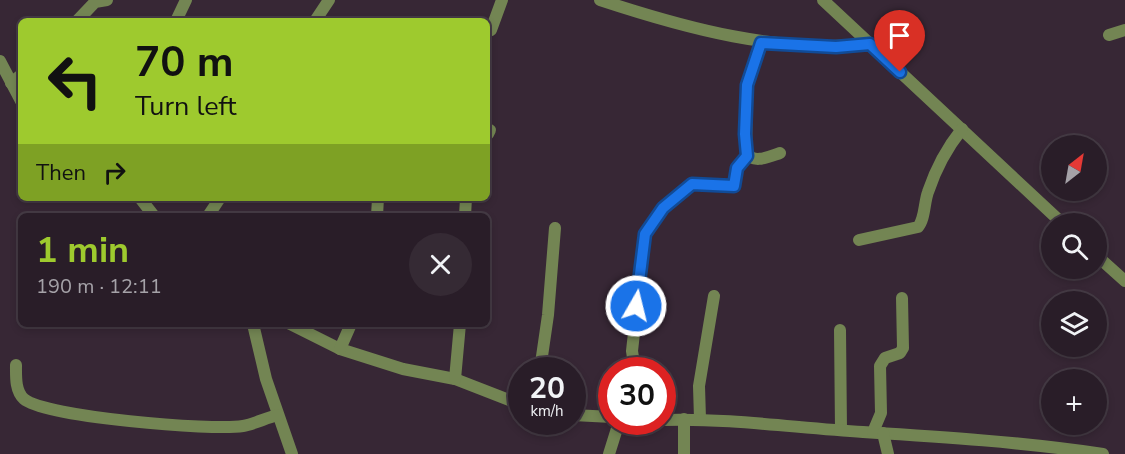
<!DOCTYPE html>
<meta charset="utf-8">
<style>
body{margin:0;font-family:"Nunito Sans",sans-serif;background:#352a34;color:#f1f3f6;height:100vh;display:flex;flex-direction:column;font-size:22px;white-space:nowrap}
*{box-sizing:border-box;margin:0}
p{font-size:20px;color:#a5a2a8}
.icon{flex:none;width:33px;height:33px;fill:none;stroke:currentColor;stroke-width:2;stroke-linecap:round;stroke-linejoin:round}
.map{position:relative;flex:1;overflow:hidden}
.sheet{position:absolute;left:18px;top:213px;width:472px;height:114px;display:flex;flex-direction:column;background:#291d28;border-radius:9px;box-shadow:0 3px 9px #0003,0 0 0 2px #453b45}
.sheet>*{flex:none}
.banner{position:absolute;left:18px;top:18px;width:472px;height:183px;border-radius:9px;box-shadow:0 3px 9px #0003,0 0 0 2px #453b45;background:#9eca2e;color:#111;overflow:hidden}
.needle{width:39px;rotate:31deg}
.buttons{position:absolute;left:1041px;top:135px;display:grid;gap:12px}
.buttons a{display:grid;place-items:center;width:66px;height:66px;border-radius:50%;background:#291d28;box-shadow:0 3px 9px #0003,0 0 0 2px #453b45;font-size:30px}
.speed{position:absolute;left:508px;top:357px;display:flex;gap:12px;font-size:30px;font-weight:700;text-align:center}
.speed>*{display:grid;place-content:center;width:78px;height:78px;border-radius:50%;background:#291d28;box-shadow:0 3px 9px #0003,0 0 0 2px #453b45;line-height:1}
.speed small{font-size:15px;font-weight:400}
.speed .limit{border:9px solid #d22;background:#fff;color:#111}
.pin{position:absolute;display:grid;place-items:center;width:51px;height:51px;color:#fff;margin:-62px -26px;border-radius:50% 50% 50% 0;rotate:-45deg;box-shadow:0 0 6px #0007}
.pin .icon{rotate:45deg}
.me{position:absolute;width:66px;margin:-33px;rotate:8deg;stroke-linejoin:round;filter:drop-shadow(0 0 4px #0008)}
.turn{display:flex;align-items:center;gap:21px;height:126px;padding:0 18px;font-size:27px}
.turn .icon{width:78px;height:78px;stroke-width:2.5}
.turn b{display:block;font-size:42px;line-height:51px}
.then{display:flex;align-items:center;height:57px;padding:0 18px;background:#0003;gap:12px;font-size:22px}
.round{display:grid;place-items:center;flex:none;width:63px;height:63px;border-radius:32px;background:#352a34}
.overview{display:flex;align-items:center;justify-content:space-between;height:102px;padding:0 18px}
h1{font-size:36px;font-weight:700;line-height:45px;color:#9eca2e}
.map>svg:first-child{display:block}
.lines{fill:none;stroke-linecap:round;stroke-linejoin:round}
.street{stroke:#738553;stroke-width:12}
.route-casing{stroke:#114b97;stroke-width:15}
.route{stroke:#1a73e8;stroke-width:10}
</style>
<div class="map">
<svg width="1125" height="454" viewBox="0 0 1125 454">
<rect width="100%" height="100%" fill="#372735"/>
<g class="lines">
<g class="street">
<path d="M600 0C688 29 777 53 870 44"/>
<path d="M823 0 1063 224"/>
<path d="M77 21 95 2 107 0"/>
<path d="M176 21 186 0"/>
<path d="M315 21 329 0"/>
<path d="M491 30 502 0"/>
<path d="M1109 35 1125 30"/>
<path d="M761 43 747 85 746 153C754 164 768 157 780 153"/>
<path d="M0 61 21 101"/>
<path d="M11 83 21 75"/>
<path d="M488 134 490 130"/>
<path d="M140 198 154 216"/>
<path d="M208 216 220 198"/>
<path d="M377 216 378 198"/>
<path d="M465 216 466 198"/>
<path d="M859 240 918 227C925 219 924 203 928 192 936 168 946 149 962 129"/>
<path d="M1096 255 1125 281"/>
<path d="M253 324 266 379 292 454"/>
<path d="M290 324 340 349 403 369 455 379 522 405"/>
<path d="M840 330 841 430"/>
<path d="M340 349 351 324"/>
<path d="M16 365C16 376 15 391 24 399 45 417 212 431 243 426 254 424 266 418 278 415"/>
<path d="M540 370 548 315 555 228"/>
<path d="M635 370 632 351 645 234 663 208 692 184 734 186 737 168 747 156"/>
<path d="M455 379 460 324"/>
<path d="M573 415 612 417"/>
<path d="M700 419 699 386 714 296"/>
<path d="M663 420C730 418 796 428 863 432 944 437 1022 442 1103 454"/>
<path d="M873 432 881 413 880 366 885 358 900 353 903 348 902 298"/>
<path d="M883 433 888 454"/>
<path d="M609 454 619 422"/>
<path d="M684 454V419"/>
</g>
</g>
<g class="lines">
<g class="route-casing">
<path id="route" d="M636 306 645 234 663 208 692 184 734 186 737 168 747 156 745 134 747 85 761 43 836 47 870 44 900 72"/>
</g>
<use href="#route" class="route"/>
</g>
</svg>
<div class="buttons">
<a><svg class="needle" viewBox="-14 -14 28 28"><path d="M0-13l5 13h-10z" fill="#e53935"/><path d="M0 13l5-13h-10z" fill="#a5a2a8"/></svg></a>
<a><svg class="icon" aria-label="search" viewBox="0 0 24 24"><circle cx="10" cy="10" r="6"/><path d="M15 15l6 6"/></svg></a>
<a><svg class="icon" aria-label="layers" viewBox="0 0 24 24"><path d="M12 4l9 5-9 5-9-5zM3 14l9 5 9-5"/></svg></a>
<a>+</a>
</div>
<div class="speed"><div>20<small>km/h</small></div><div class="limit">30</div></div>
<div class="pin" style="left:900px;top:72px;background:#d93025"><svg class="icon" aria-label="arrive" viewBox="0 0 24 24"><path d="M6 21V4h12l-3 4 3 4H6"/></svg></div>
<svg class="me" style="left:636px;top:306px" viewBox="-20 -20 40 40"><circle r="17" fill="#1a73e8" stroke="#fff" stroke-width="3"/><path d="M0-11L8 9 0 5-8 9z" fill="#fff"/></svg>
<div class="banner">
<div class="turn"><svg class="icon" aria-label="left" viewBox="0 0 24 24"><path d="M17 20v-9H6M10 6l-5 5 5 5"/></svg><div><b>70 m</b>Turn left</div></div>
<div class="then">Then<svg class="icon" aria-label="right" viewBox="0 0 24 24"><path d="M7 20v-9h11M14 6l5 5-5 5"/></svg></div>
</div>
<section class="sheet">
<div class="overview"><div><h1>1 min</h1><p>190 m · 12:11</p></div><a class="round"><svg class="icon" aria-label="close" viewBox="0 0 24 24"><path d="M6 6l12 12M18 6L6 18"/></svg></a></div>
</section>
</div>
